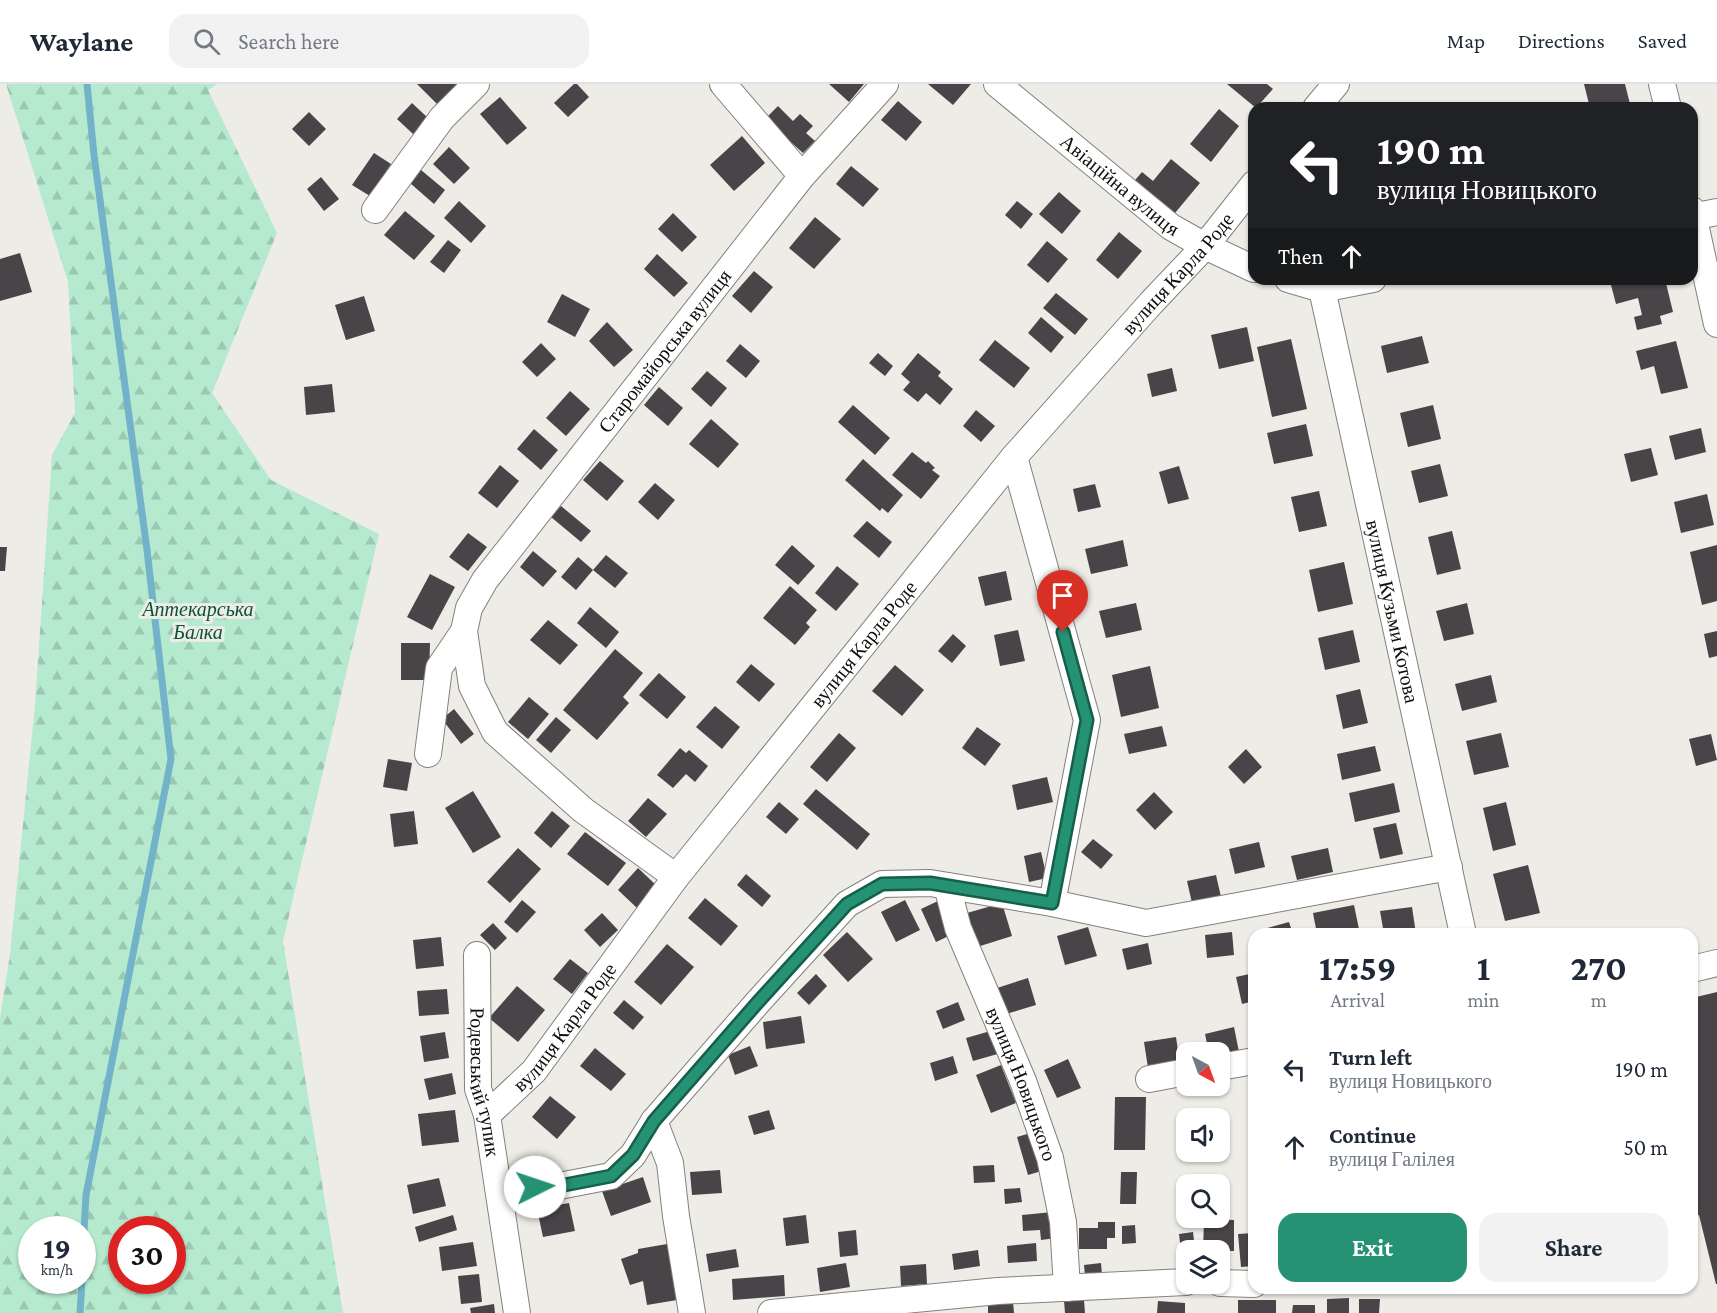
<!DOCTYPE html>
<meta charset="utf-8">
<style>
body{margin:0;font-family:"Crimson Pro",serif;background:#f2f2f3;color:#1f2937;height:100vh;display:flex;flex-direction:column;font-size:22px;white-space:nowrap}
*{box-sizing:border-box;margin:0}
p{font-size:20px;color:#747a83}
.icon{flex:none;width:33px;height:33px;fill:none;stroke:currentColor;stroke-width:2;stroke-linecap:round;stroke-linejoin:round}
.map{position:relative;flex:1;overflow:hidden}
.panel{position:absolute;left:1248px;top:844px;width:450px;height:366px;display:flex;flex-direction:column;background:#fff;border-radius:18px;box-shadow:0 2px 4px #0004}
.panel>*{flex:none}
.top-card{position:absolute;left:1248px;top:18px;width:450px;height:183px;border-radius:18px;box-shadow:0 2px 4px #0004;background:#202124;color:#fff;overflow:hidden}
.needle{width:39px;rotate:139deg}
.controls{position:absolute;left:1176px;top:958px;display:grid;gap:12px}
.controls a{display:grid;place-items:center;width:54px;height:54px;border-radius:12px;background:#fff;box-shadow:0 2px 4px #0004;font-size:30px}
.speed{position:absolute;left:18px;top:1132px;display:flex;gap:12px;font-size:30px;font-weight:700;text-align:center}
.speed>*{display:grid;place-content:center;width:78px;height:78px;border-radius:50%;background:#fff;box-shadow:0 2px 4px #0004;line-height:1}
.speed small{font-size:15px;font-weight:400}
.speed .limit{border:9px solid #d22;background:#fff;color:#111}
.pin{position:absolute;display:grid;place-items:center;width:51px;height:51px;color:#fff;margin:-62px -26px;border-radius:50% 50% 50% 0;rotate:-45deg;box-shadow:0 0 6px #0007}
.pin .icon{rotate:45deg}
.me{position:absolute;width:66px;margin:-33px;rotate:86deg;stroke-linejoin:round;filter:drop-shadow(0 0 4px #0008)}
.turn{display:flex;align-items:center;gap:21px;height:126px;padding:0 30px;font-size:27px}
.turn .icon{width:78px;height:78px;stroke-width:2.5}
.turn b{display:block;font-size:42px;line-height:51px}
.then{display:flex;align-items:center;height:57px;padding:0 30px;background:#0003;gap:12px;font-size:22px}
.eta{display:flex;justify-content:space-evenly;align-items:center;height:102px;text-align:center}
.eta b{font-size:36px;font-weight:700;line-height:42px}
.button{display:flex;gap:12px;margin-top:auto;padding:12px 30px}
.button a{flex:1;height:69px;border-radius:18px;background:#249273;color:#fff;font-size:24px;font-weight:700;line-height:69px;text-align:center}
.button a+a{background:#f2f2f3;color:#1f2937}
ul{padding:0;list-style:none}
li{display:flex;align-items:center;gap:18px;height:78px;padding:0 30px}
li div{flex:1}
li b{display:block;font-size:22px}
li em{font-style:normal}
header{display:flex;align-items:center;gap:36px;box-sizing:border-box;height:84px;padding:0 30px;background:#fff;border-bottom:2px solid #e0e1e3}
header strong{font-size:28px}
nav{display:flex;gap:33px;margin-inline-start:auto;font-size:21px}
.search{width:420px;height:54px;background:#f2f2f3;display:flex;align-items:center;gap:15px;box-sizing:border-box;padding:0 21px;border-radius:18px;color:#747a83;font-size:22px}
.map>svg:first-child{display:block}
.forest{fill:url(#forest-firs);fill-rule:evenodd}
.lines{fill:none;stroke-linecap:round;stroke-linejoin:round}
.stream{stroke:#72b3c9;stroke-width:7}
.building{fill:#494447}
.street-casing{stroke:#83817c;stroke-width:28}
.street{stroke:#fff;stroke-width:26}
.route-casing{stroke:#175f4b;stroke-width:15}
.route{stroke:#249273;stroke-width:10}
.labels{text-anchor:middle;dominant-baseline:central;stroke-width:6;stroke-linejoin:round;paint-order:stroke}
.street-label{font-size:20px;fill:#0f0e0c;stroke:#eeece6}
.park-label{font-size:20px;font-style:italic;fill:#085338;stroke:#eeece6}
</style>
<header>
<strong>Waylane</strong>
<div class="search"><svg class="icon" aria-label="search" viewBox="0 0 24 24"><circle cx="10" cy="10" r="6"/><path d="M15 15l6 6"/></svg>Search here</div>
<nav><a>Map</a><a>Directions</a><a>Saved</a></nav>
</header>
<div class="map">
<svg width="1717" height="1229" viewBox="0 0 1717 1229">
<defs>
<pattern id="forest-firs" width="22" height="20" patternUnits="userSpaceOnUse" patternTransform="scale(1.5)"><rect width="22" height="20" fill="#b6eacf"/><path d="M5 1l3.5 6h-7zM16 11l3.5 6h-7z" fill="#9bc8b1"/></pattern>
</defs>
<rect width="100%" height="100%" fill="#eeece6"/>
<path class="forest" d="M6 0H217L208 6 277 149 212 309 271 396 379 450 283 857 343 1229H0V935L10 870 35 621 52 371 75 329 68 198ZM32 1146H82V1197H32ZM122 1146H172V1197H122Z"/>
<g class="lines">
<g class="stream">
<path d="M82 1182 86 1111 171 675 147 466 94 71 87 0"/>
<path d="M80 1229 82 1197"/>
</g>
</g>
<g class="building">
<path d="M417 0H457L459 1 438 21Z"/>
<path d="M574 0H577L589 13 568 33 554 19Z"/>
<path d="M829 0H864L849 18Z"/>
<path d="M928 0H971L953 21Z"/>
<path d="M1227 0H1267L1273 5 1256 24Z"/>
<path d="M1584 0H1625L1631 24H1590Z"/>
<path d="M500 13 527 44 507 61 480 30Z"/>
<path d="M898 17 922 38 906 57 881 36Z"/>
<path d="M412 19 428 34 413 50 397 35Z"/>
<path d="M778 22 793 37 800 30 813 42 806 49 815 57 803 69 765 35Z"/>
<path d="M1219 25 1239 42 1211 78 1190 60Z"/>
<path d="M309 28 326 45 309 62 292 45Z"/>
<path d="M742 52 765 79 734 107 710 81Z"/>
<path d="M449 63 470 84 454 100 433 80Z"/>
<path d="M374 69 391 80 370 112 352 101Z"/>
<path d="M1171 75 1200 99 1170 135 1130 102 1142 88 1153 97Z"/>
<path d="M851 82 879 105 863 123 836 100Z"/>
<path d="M421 86 445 106 434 120 410 99Z"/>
<path d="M321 93 339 115 324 127 307 105Z"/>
<path d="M1059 108 1081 127 1062 150 1039 130Z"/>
<path d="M459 117 486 142 471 159 444 134Z"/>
<path d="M1017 117 1033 130 1021 145 1005 131Z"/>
<path d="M405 127 435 152 414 176 384 151Z"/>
<path d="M673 129 697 153 682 168 658 145Z"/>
<path d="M815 133 841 155 814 185 789 164Z"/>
<path d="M1119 148 1142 167 1118 195 1096 176Z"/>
<path d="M448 156 461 166 444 189 430 178Z"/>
<path d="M1047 157 1068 175 1048 199 1027 181Z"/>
<path d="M20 169 32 208 0 217V175Z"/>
<path d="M657 170 688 199 674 213 644 185Z"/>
<path d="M754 187 773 203 751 229 732 212Z"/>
<path d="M1636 195H1665L1673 228 1660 232 1662 240 1637 246 1634 233 1642 231 1638 214 1616 220 1611 201Z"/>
<path d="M1056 209 1088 235 1075 251 1043 224Z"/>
<path d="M562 210 590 225 575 253 547 238Z"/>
<path d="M364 212 375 247 346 256 335 221Z"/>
<path d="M1041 233 1064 253 1051 269 1028 249Z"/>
<path d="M607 238 633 266 614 283 589 257Z"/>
<path d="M1247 243 1254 277 1219 285 1211 251Z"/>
<path d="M1422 252 1429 279 1387 289 1381 262Z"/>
<path d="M1291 255 1307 325 1272 333 1257 263Z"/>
<path d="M995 256 1030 284 1014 304 979 276Z"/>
<path d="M1676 257 1688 304 1661 310 1654 282 1641 286 1636 267Z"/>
<path d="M541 259 556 275 537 293 522 278Z"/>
<path d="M740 260 760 277 746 294 726 277Z"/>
<path d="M878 269 893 282 885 292 869 279Z"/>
<path d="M918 269 941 288 938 292 953 305 940 321 926 309 918 318 903 306 910 298 901 290Z"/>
<path d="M1172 284 1177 307 1152 313 1147 290Z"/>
<path d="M707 287 727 304 711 323 691 305Z"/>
<path d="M332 300 335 328 306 331 304 303Z"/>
<path d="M659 303 683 324 668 342 644 321Z"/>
<path d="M570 307 590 325 566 352 546 334Z"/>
<path d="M853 321 890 354 875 371 838 338Z"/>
<path d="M1433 321 1441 355 1408 363 1400 329Z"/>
<path d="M976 326 995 342 981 358 963 342Z"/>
<path d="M711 335 739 360 718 384 689 360Z"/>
<path d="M1306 340 1313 372 1274 380 1267 349Z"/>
<path d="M1701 344 1706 368 1675 376 1669 352Z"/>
<path d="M534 345 558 366 541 386 517 365Z"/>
<path d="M1651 364 1658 391 1631 398 1624 370Z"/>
<path d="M912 368 926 379 928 377 935 384 932 386 940 392 921 415 892 391Z"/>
<path d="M863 375 903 411 888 429 882 424 880 427 845 396Z"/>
<path d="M600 377 624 397 607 417 583 396Z"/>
<path d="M1440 380 1448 412 1419 419 1411 387Z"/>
<path d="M500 381 519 397 497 424 478 409Z"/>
<path d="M1179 382 1189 415 1168 420 1159 388Z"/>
<path d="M655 399 675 416 658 436 638 418Z"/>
<path d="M1095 400 1101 423 1078 428 1073 405Z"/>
<path d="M1319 407 1327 442 1299 448 1291 413Z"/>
<path d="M1707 410 1714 441 1681 449 1674 418Z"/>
<path d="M561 422 591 447 581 458 551 433Z"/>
<path d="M867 437 892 458 879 474 853 452Z"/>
<path d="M1452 447 1461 485 1437 491 1428 453Z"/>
<path d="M468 449 487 463 468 487 449 473Z"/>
<path d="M1123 456 1128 482 1091 490 1085 465Z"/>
<path d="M792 461 815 482 798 501 775 481Z"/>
<path d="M1717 461V517L1702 521 1690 468Z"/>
<path d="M0 463H7L5 487H0Z"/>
<path d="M533 467 557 487 543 503 520 483Z"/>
<path d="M606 471 628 489 615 504 593 486Z"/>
<path d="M578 473 593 486 576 506 561 493Z"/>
<path d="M1344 478 1353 520 1318 528 1309 486Z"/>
<path d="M837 482 859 500 836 527 815 509Z"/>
<path d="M1006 487 1012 516 985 522 978 493Z"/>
<path d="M430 490 455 503 432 546 407 533Z"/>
<path d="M790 502 817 526 806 539 810 543 795 561 763 534Z"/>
<path d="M1136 519 1142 546 1106 554 1099 527Z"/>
<path d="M1467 519 1474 550 1444 557 1436 527Z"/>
<path d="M590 523 619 548 606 564 577 539Z"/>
<path d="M548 536 578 561 560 581 530 556Z"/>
<path d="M1018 546 1025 577 1000 582 994 551Z"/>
<path d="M1353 546 1360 578 1325 586 1318 554Z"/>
<path d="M1717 547V572L1709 574 1704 550Z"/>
<path d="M953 550 966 562 952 579 938 567Z"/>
<path d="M401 559H430L429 596H401Z"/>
<path d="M615 565 643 589 623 613 629 619 597 656 563 626Z"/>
<path d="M751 580 775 600 759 618 736 598Z"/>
<path d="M895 581 924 606 902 632 872 607Z"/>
<path d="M1150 582 1159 624 1121 633 1112 591Z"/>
<path d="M659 589 686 613 667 635 639 611Z"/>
<path d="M1491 591 1497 618 1462 627 1455 600Z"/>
<path d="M1360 605 1368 639 1343 645 1336 611Z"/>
<path d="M529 613 549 630 528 655 508 638Z"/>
<path d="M715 622 740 643 722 665 696 643Z"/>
<path d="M454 625 474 650 461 660 442 635Z"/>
<path d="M556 633 571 646 551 669 536 656Z"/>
<path d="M1162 642 1167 662 1129 670 1124 650Z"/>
<path d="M977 643 1001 660 985 682 962 664Z"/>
<path d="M839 649 856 664 827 698 810 683Z"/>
<path d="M1501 649 1509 683 1474 691 1466 657Z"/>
<path d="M1711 650 1717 676 1696 682 1689 655Z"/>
<path d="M1375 662 1381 687 1342 696 1337 670Z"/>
<path d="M680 664 686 669 689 666 708 682 695 698 686 690 673 704 657 691Z"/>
<path d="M1246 665 1262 683 1244 700 1228 683Z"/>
<path d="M388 675 412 679 407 707 383 703Z"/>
<path d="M1047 693 1053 718 1017 726 1012 701Z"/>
<path d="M1394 699 1400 728 1355 738 1349 709Z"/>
<path d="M816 705 870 750 857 766 803 720Z"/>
<path d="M473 707 501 753 473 769 445 724Z"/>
<path d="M1154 708 1173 728 1155 746 1136 726Z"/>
<path d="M648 714 667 730 646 753 628 737Z"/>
<path d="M779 718 799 735 786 750 766 733Z"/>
<path d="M1506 718 1516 761 1493 767 1483 724Z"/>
<path d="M414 727 418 760 394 763 390 730Z"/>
<path d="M552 727 570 742 551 764 534 749Z"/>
<path d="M1396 739 1403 770 1380 775 1373 744Z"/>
<path d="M585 748 626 779 608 802 567 770Z"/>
<path d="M1093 755 1113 771 1101 785 1081 768Z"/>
<path d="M1259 758 1265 783 1235 790 1229 765Z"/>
<path d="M518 764 541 785 510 819 487 798Z"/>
<path d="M1328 764 1333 788 1297 796 1291 772Z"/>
<path d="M1041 768 1047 794 1029 798 1024 772Z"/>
<path d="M1528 781 1540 829 1505 837 1493 790Z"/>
<path d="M638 784 657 802 637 824 618 806Z"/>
<path d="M746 790 771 812 762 823 737 801Z"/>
<path d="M1216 791 1221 813 1192 819 1187 797Z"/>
<path d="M705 814 738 842 721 862 688 834Z"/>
<path d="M522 816 536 828 517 849 504 838Z"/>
<path d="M905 816 920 846 896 858 881 828Z"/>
<path d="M938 817 953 850 936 858 921 825Z"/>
<path d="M1002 819 1012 852 977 863 967 829Z"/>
<path d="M1354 821 1360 850H1317L1313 829Z"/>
<path d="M1412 823 1416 850H1384L1380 827Z"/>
<path d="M602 829 618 846 600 863 584 846Z"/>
<path d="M1289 838 1293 850H1258L1257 847Z"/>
<path d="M493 839 507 854 495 866 480 851Z"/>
<path d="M1088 843 1097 872 1065 881 1057 852Z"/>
<path d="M847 848 873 875 848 898 823 871Z"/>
<path d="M1232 848 1234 871 1207 874 1205 851Z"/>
<path d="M441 853 444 882 416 885 413 856Z"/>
<path d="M1148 859 1152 880 1127 886 1122 865Z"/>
<path d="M667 860 694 883 661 921 634 898Z"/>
<path d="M570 875 588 889 572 910 553 895Z"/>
<path d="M1254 889V917L1242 920 1236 893Z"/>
<path d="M816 890 827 902 809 921 797 909Z"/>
<path d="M1028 894 1036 921 1006 930 997 904Z"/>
<path d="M517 902 545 926 518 958 489 934Z"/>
<path d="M447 905 449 930 419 932 417 907Z"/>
<path d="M1717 908V1200H1716L1699 1131 1692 1133V914Z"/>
<path d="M624 916 644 933 633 946 613 929Z"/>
<path d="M958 918 965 936 943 945 936 927Z"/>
<path d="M801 932 805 959 766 965 763 938Z"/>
<path d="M1234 943 1239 968 1220 972V969H1209L1205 950Z"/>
<path d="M994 946 1001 969 973 977 966 954Z"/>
<path d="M445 948 449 974 424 978 420 952Z"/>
<path d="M1176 953 1180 980 1148 984 1144 958Z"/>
<path d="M750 962 758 982 735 991 728 971Z"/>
<path d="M595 964 626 990 611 1007 580 982Z"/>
<path d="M953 972 958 989 935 997 930 979Z"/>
<path d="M1068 975 1081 1004 1057 1014 1044 986Z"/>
<path d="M1001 981 1016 1019 991 1029 976 991Z"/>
<path d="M452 989 456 1010 429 1016 424 995Z"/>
<path d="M550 1012 576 1033 557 1055 532 1033Z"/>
<path d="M1115 1013H1146L1145 1066H1114Z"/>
<path d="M455 1026 459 1058 422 1062 418 1030Z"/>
<path d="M769 1026 775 1045 754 1051 748 1032Z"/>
<path d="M1034 1048 1045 1086 1028 1091 1017 1053Z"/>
<path d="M994 1081 995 1098 974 1099 973 1082Z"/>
<path d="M720 1086 722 1109 692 1111 690 1088Z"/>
<path d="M1121 1088H1137L1136 1120H1120Z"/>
<path d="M643 1093 651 1118 611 1132 602 1107Z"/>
<path d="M439 1094 446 1122 413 1130 407 1101Z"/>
<path d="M1020 1104 1022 1118 1005 1120 1004 1105Z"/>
<path d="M569 1119 575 1147 543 1153 537 1125Z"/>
<path d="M1053 1128 1056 1154 1041 1156 1040 1146 1023 1147 1022 1131Z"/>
<path d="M453 1131 457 1146 419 1158 415 1143Z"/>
<path d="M806 1131 809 1159 786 1162 783 1134Z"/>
<path d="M1204 1135 1234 1136V1167H1203Z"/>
<path d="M1098 1138H1115V1154H1107V1165H1079V1144H1098Z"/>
<path d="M1135 1141 1136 1159 1122 1160V1142Z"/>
<path d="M856 1146 858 1171 840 1173 838 1148Z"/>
<path d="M1193 1148 1195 1166 1181 1167 1179 1150Z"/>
<path d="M1254 1149V1182L1241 1183 1238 1150Z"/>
<path d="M473 1158 477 1182 442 1187 439 1163Z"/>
<path d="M673 1159 683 1215 647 1221 643 1197 630 1201 621 1175 638 1169V1165Z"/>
<path d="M1036 1159 1037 1177 1008 1179 1007 1162Z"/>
<path d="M736 1165 739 1183 709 1188 706 1170Z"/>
<path d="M978 1166 980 1182 954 1186 952 1170Z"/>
<path d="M846 1179 850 1203 820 1208 817 1184Z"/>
<path d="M1101 1179 1102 1191 1085 1192 1084 1181Z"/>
<path d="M926 1180 927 1200 901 1202 900 1182Z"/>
<path d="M479 1190 482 1218 461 1220 458 1192Z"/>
<path d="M784 1191 785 1212 733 1216 732 1195Z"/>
<path d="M1349 1214V1229H1327V1215Z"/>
<path d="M1359 1215H1380L1379 1229H1359Z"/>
<path d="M1084 1216 1085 1229H1065L1064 1217Z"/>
<rect x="1238" y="1216" width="38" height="13"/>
<path d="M1158 1217 1185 1219V1229H1157Z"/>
<path d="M1013 1218 1014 1229H988V1220Z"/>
<path d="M494 1220 495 1229H471L470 1224Z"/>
<path d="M1293 1221H1315V1229H1292Z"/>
</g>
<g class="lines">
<g class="street-casing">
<g id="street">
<path d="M723 0 802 92"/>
<path id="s1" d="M997 0 1171 143 1205 162 1254 185"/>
<path d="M1662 0 1668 24"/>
<path d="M1316 24 1336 0"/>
<path d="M375 126 442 34 476 0"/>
<path d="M1692 126 1717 240"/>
<path d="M1692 133 1717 128"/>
<path d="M1288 195 1322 205 1373 195"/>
<path id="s2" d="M1322 205 1463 850"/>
<path d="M1014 373 1087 636 1052 819"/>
<path d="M428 670 439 584 464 547"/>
<path id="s3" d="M676 793 583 726 495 648 472 602 464 547 469 524 485 496 802 92 885 0"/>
<path id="s4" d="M947 802 958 844 1023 997 1050 1074 1063 1138 1067 1204"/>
<path id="s5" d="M477 871 478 1005 487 1031 517 1229"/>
<path d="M1692 885 1717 879"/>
<path d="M1220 983 1254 977"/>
<path d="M1149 995 1186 988"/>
<path id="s6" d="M487 1031 534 987 676 793 1014 373 1151 219 1205 162 1254 100"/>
<path d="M654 1037 670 1079 676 1132 692 1229"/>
<path d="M498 1103H554L611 1092 633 1071 654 1037 758 918 847 820 882 800 930 799 1052 819 1146 839 1449 783"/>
<path d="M1220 1199 1254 1200"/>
<path d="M771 1229 998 1207 1186 1198"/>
</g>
</g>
<use href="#street" class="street"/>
</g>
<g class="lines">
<g class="route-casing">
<path id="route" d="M535 1103H554L611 1092 633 1071 654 1037 758 918 847 820 882 800 930 799 1052 819 1087 636 1063 548"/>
</g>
<use href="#route" class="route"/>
</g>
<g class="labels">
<g class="street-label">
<text stroke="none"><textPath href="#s1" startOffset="159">Авіаційна вулиця</textPath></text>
<text stroke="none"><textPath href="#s6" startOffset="1090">вулиця Карла Роде</textPath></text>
<text stroke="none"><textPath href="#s3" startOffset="686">Старомайорська вулиця</textPath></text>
<text stroke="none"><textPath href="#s2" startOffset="330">вулиця Кузьми Котова</textPath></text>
<text stroke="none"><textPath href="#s6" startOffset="604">вулиця Карла Роде</textPath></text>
<text stroke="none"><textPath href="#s6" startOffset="118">вулиця Карла Роде</textPath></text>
<text stroke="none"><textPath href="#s5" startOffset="128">Родевський тупик</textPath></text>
<text stroke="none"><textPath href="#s4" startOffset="212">вулиця Новицького</textPath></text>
</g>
<g class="park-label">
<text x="198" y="525">Аптекарська<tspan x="198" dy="23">Балка</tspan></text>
</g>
</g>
</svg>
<div class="controls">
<a><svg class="needle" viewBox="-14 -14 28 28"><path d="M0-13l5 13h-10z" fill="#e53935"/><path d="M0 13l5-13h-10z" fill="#747a83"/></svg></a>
<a><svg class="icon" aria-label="sound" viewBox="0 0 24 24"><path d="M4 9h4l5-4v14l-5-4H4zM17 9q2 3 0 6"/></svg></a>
<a><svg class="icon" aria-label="search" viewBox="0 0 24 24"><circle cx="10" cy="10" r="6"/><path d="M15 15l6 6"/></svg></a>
<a><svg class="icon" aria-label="layers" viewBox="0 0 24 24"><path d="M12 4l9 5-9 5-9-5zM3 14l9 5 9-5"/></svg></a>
</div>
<div class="speed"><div>19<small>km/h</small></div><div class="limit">30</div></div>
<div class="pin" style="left:1063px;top:548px;background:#d93025"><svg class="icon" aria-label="arrive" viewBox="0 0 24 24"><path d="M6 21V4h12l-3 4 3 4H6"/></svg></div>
<svg class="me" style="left:535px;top:1103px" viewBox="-20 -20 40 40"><circle r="19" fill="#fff"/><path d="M0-13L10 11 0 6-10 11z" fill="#249273"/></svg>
<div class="top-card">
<div class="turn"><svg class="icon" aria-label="left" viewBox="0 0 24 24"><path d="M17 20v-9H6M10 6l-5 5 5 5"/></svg><div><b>190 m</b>вулиця Новицького</div></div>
<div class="then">Then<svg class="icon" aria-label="ahead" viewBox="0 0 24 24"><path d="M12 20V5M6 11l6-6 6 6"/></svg></div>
</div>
<section class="panel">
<div class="eta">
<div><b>17:59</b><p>Arrival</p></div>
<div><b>1</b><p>min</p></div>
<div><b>270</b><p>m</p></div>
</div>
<ul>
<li><svg class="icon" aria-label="left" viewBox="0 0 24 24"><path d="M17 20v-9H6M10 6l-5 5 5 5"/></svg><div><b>Turn left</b><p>вулиця Новицького</p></div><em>190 m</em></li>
<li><svg class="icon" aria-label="ahead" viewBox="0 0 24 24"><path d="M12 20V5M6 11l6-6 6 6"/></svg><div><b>Continue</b><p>вулиця Галілея</p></div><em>50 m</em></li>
</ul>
<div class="button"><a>Exit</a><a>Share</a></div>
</section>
</div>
